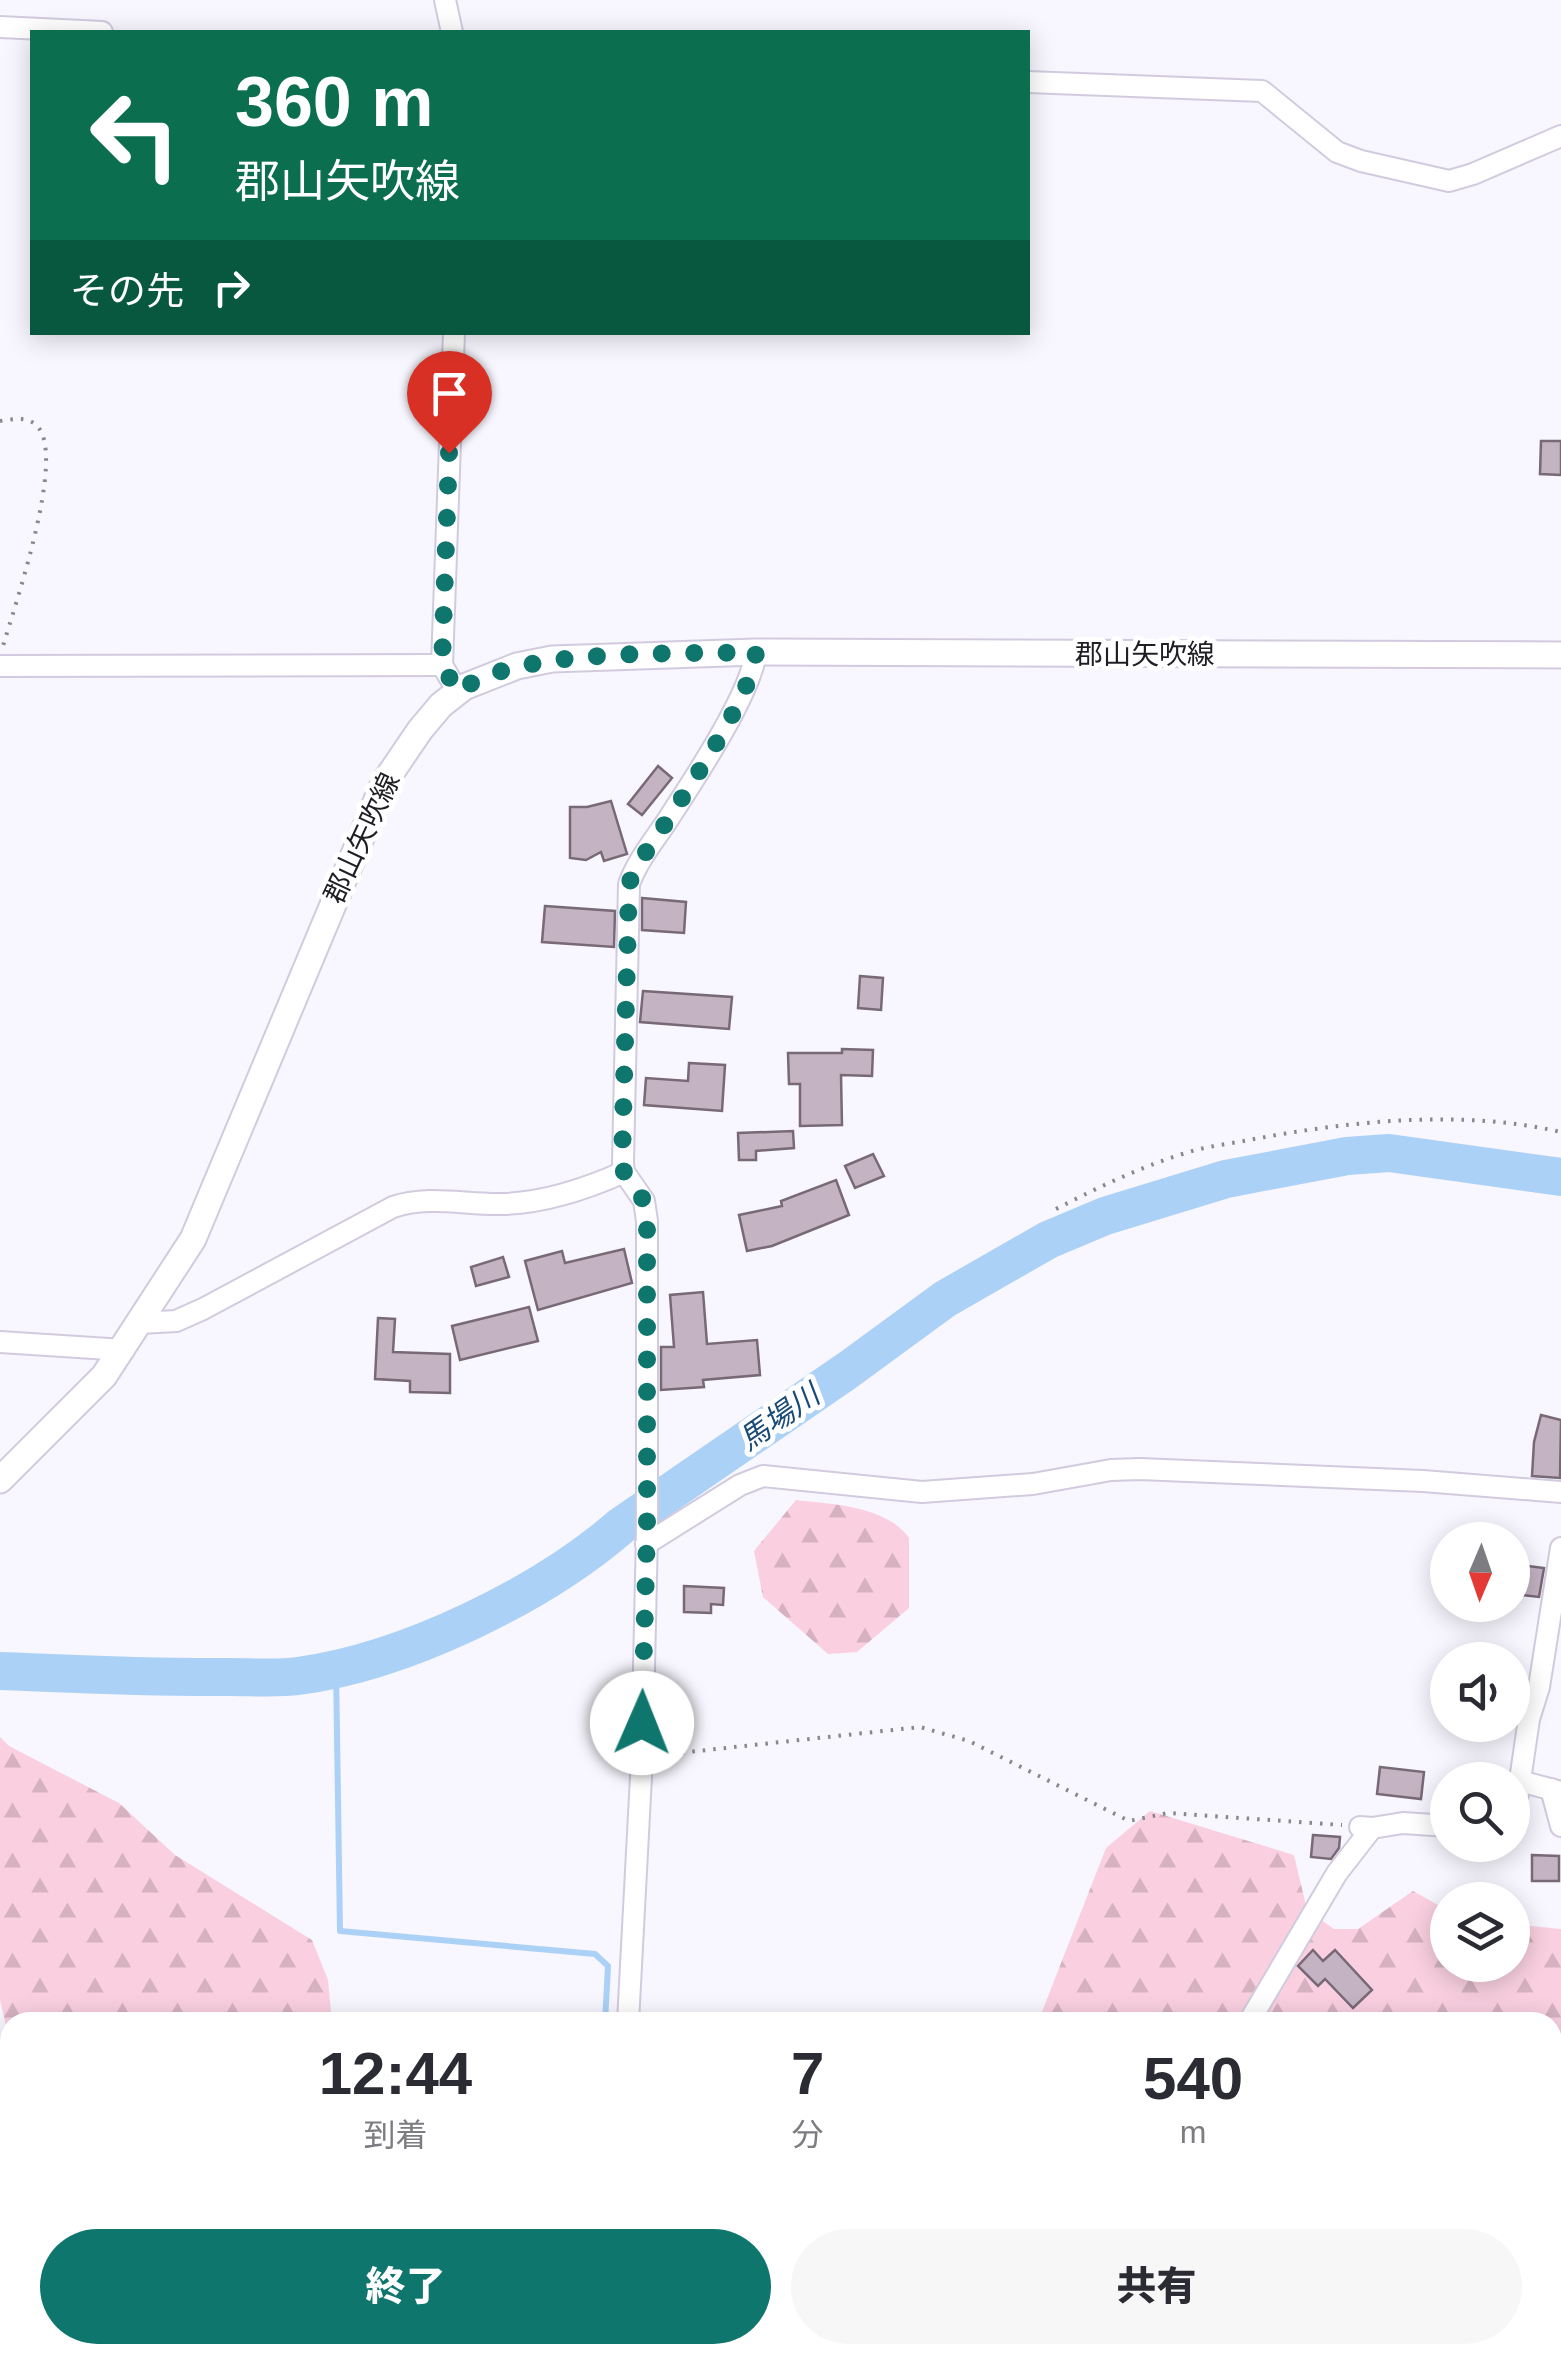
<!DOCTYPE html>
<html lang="ja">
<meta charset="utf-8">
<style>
body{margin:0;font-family:Helvetica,"Noto Sans JP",sans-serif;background:#f7f7f7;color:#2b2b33;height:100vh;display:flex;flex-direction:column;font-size:38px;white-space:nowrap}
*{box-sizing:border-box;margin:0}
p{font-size:32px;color:#7c7c81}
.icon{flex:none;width:55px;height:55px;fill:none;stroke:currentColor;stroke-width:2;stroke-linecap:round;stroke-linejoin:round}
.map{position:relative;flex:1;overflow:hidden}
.panel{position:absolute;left:0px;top:2012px;width:1562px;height:352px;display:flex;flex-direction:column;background:#fff;border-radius:30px 30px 0 0;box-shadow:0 5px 25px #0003}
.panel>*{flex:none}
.hud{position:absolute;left:30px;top:30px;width:1000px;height:305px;border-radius:0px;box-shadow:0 5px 25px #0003;background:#0b6e4f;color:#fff;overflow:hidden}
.needle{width:65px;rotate:182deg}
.buttons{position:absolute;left:1430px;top:1522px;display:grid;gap:20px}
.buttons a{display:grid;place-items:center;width:100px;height:100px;border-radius:50%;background:#fff;box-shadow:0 5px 25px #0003;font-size:50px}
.pin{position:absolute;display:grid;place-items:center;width:85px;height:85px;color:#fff;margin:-102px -42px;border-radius:50% 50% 50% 0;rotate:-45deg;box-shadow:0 0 10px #0007}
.pin .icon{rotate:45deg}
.me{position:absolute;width:110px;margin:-55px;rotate:1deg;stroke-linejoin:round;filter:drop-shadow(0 0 8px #0008)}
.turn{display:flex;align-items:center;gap:35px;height:210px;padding:0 40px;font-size:45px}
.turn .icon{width:130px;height:130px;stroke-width:2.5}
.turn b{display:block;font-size:70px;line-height:85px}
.then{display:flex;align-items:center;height:95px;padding:0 40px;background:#0003;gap:20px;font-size:38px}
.eta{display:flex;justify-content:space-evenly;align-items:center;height:170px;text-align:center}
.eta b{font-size:60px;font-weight:800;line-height:70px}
.button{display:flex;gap:20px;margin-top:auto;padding:20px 40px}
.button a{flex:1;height:115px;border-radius:60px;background:#0f766e;color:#fff;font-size:40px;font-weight:800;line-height:115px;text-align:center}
.button a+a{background:#f7f7f7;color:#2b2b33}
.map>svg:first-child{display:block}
.forest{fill:url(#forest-firs)}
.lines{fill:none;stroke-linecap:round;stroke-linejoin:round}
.stream{stroke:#abd1f6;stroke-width:6}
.river{stroke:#abd1f6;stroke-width:38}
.building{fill:#c3b3c3;stroke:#786977;stroke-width:2.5}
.minor-casing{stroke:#d2cbdf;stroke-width:24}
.major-casing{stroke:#d2cbdf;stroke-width:29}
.path{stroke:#88868e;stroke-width:4;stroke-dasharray:2.5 8;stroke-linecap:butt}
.minor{stroke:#fff;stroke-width:20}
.major{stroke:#fff;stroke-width:25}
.route{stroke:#0f766e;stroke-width:18;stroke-dasharray:0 32.4}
.labels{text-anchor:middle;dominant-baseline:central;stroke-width:10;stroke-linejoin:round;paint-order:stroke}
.street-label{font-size:28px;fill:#201e25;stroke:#fff}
.water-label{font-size:30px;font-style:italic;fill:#194b76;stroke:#fff}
</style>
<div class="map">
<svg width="1561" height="2363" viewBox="0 0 1561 2363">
<defs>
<pattern id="forest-firs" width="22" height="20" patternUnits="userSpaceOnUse" patternTransform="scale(2.5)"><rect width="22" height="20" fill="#fad0e1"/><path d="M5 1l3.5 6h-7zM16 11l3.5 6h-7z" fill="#d6b2c1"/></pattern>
</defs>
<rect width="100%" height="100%" fill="#f8f6fe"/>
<g class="forest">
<path d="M796 1500C831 1504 887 1506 909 1538V1608L857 1652 828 1654 763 1597 754 1551Z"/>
<path d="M0 1737 9 1746 119 1803 175 1855 312 1940 328 1980 332 2022H10V2026H6L0 2000Z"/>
<path d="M1150 1811 1294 1855 1307 1910 1334 1929H1358L1413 1891 1447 1910 1448 1965H1512L1513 1924 1561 1929V2098L1553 2095 1552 2022H1038L1106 1848Z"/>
<path d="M237 2355H481L482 2363H240Z"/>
<path d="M1089 2355H1370V2363H1108Z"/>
</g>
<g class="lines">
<g class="stream">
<path d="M336 1668 340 1931 595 1954 608 1966 605 2022"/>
<path d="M587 2363V2355"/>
</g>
<path class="river" d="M0 1671C76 1674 153 1678 229 1677 252 1677 276 1679 298 1676 404 1662 540 1596 621 1526L848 1370 945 1299 1048 1240 1105 1216 1226 1179 1347 1156 1389 1153 1561 1177"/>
</g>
<g class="building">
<path d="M1541 441H1561V475L1540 474Z"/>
<path d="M658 766 672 778 642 815 628 804Z"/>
<path d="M611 801 627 854 604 861 601 852 586 860 570 858V807H587Z"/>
<path d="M642 898 686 902 684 933 642 930Z"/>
<path d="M545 906 615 911 614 947 542 942Z"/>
<path d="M860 976 883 978 881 1010 858 1008Z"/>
<path d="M643 991 732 997 729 1029 640 1022Z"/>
<path d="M842 1049 873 1050 872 1076 841 1075 842 1125 800 1126V1084H789L788 1053H842Z"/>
<path d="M689 1063 725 1065 722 1111 644 1105 646 1078 688 1081Z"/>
<path d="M793 1131 794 1148 756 1151V1160H739L738 1133Z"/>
<path d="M873 1154 884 1176 855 1188 845 1166Z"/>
<path d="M836 1180 849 1215 772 1246 747 1251 739 1215 782 1206 781 1201Z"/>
<path d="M624 1249 632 1283 538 1310 525 1261 562 1251 565 1263Z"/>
<path d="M503 1257 509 1277 476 1286 471 1267Z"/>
<path d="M703 1292 707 1344 757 1340 760 1375 703 1380 704 1387 661 1390V1347H674L670 1295Z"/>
<path d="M529 1307 538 1341 460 1360 452 1326Z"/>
<path d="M378 1318 395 1319 393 1352 450 1354V1393L410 1392V1381L375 1379Z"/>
<path d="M1541 1415 1561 1420 1560 1478 1532 1476 1534 1442Z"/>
<path d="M1512 1564 1544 1568 1539 1597 1512 1594Z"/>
<path d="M684 1586 724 1588 723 1605 711 1604V1613L684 1612Z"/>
<path d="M1380 1767 1424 1772 1421 1799 1377 1794Z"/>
<path d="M1313 1835 1340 1837 1339 1848 1331 1859 1311 1857Z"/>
<path d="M1532 1855 1559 1856V1881H1532Z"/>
<path d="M1313 1950 1323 1961 1335 1950 1372 1990 1353 2008 1325 1979 1318 1986 1298 1966Z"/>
</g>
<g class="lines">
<g class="minor-casing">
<g id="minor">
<path d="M445 0 452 32"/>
<path d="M0 27 102 32"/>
<path d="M1028 82 1262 91 1337 152 1361 161 1449 181 1473 174 1561 136"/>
<path d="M454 332 442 665 458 692"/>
<path d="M0 666 442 665"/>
<path d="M140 1323 176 1321 203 1309 393 1207C429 1195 465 1205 502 1204 545 1203 586 1189 624 1172"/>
<path d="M0 1342 124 1350"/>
<path d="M646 1544 740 1485 763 1476 922 1492 1033 1484 1111 1470 1140 1469 1423 1481 1561 1492"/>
<path d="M1520 1781 1561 1792"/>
<path d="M1551 1789 1561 1826"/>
<path d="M1512 1805 1518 1794 1529 1719 1539 1687 1561 1548"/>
<path d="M1360 1827 1372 1828 1403 1823 1448 1826"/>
<path d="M628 2022 642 1758 647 1532V1221L644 1201 624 1172 623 1163 629 884C637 862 652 843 665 824 691 784 751 695 756 652"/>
<path d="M1249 2022 1337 1873 1372 1828"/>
<path d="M612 2363V2355"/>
<path d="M943 2363 944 2355"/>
</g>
</g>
<g class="major-casing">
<path id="major" d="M0 1480 104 1376 193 1239 384 783 420 730 441 705 464 687 517 666 552 659 756 652 1561 655"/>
</g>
<g class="path">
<path d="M0 421C12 419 28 416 37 426 67 455 14 608 3 646"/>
<path d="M1056 1209C1099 1187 1142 1166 1189 1152 1208 1146 1229 1144 1249 1140 1349 1121 1461 1109 1561 1132"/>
<path d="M661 1755 920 1727 969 1741 1129 1821 1168 1813 1342 1825"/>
<path d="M1552 2047 1561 2045"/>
<path d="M1514 2355 1515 2363"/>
</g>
<use href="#minor" class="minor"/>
<use href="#major" class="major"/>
</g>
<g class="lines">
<path class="route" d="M449 453 442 665 458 692C515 646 682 655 756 652 752 695 691 784 665 824 653 843 637 862 629 884L622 1163 624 1172 644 1201 647 1221V1532L642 1723"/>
</g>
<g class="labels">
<g class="street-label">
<text x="1145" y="654">郡山矢吹線</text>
<text transform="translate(362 838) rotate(-65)">郡山矢吹線</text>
</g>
<g class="water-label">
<text transform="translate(779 1417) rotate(-35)">馬場川</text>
</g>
</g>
</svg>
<div class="buttons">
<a><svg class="needle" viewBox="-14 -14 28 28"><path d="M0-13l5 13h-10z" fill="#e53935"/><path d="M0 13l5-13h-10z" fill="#7c7c81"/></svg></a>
<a><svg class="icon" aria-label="sound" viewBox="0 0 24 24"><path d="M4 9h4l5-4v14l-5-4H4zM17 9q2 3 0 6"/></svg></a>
<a><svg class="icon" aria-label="search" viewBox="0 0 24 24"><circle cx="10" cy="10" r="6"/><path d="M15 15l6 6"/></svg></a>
<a><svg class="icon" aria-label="layers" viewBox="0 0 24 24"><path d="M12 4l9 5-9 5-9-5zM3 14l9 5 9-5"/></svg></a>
</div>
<div class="pin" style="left:449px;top:453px;background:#d93025"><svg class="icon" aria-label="arrive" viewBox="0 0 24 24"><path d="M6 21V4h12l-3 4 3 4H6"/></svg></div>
<svg class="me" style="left:642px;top:1723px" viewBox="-20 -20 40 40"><circle r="19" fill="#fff"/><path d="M0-13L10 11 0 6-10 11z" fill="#0f766e"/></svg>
<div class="hud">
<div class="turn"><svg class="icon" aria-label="left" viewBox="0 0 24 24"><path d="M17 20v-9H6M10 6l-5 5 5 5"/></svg><div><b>360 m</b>郡山矢吹線</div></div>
<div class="then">その先<svg class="icon" aria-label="right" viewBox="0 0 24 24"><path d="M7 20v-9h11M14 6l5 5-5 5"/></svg></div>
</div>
<section class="panel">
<div class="eta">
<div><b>12:44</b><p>到着</p></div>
<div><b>7</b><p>分</p></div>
<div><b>540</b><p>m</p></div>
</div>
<div class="button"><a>終了</a><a>共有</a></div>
</section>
</div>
